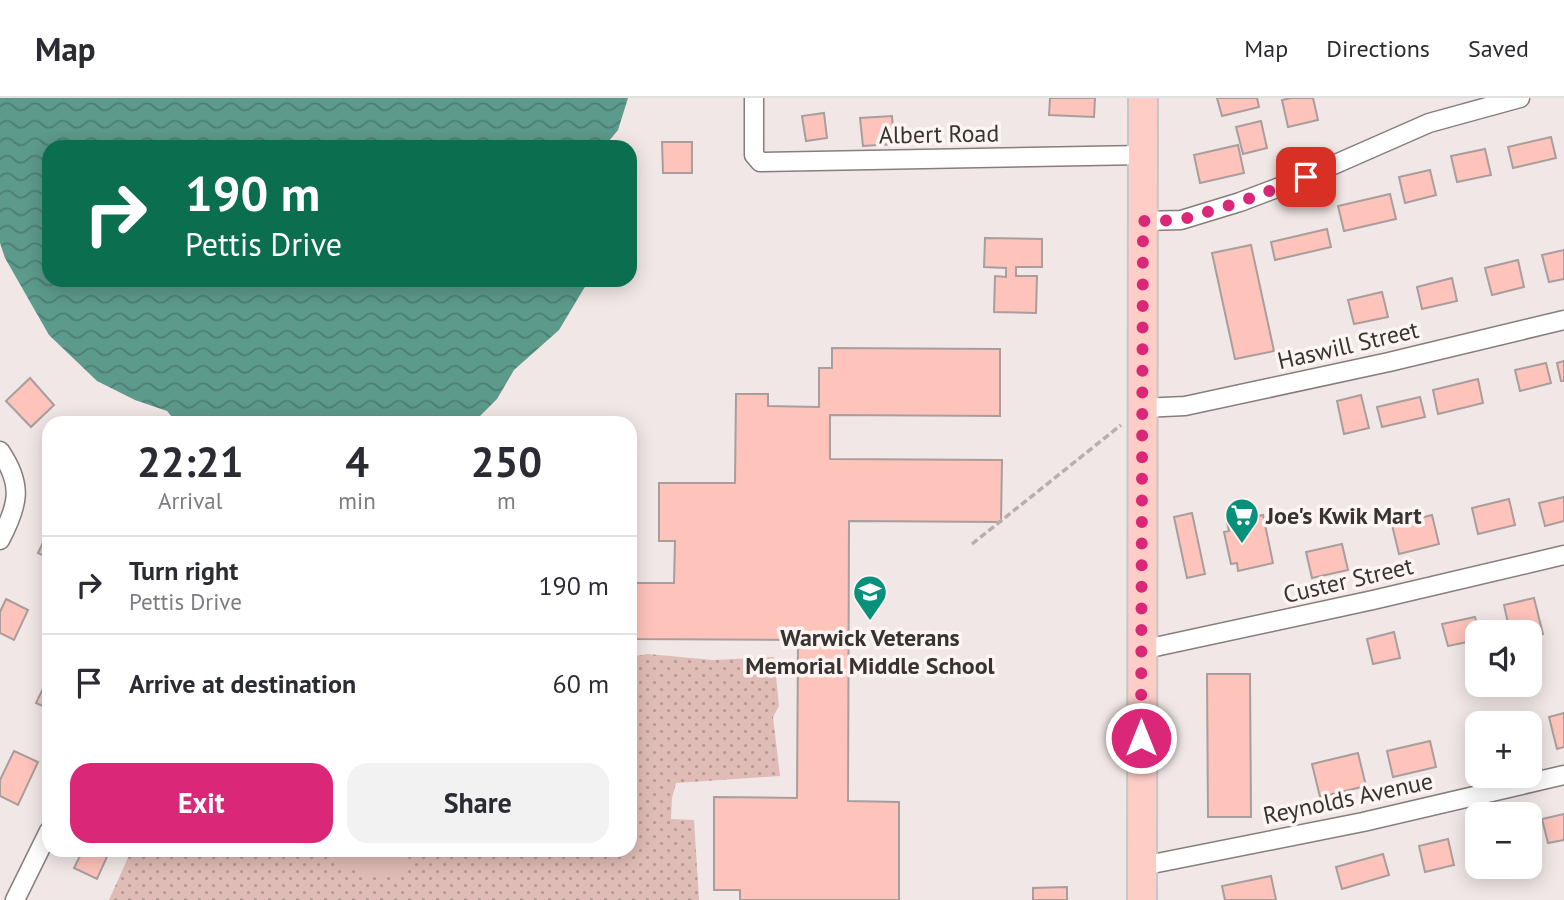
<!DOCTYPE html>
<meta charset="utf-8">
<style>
body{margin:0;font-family:"PT Sans",sans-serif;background:#f2f2f3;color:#2b2b33;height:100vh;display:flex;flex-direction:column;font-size:26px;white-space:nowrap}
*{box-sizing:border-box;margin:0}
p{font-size:23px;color:#7c7c81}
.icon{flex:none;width:38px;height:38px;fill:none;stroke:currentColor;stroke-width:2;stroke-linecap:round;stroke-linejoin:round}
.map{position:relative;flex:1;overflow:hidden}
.drawer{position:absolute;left:42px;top:318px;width:595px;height:441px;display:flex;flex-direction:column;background:#fff;border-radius:21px;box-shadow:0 4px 18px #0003}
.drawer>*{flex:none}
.banner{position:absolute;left:42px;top:42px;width:595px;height:147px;border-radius:21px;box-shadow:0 4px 18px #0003;background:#0b6e4f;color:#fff;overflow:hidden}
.fabs{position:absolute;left:1465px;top:522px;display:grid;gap:14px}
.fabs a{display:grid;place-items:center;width:77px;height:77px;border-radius:14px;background:#fff;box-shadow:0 4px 18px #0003;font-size:35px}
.pin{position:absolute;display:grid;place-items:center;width:60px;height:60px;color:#fff;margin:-30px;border-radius:14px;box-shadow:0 4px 10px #0006}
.me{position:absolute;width:77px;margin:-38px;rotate:0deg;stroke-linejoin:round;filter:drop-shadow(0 0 5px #0008)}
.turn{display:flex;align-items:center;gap:24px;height:147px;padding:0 28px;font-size:32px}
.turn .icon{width:91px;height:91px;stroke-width:2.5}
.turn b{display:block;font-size:49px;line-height:60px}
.eta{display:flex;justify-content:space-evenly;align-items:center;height:119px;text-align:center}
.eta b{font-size:42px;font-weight:700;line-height:49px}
.button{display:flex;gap:14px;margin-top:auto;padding:14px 28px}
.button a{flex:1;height:80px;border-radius:21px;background:#db2777;color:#fff;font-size:28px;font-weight:700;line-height:80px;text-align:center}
.button a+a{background:#f2f2f3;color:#2b2b33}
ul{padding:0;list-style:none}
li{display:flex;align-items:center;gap:21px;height:98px;padding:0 28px;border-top:2px solid #e1e1e2}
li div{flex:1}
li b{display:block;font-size:26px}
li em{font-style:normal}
header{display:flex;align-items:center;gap:42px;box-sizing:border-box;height:98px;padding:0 35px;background:#fff;border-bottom:2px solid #e1e1e2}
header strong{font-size:33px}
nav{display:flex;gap:38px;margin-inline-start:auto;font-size:24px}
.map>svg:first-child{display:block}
.green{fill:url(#green-dots)}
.pitch{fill:#e0bcb6}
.water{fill:url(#water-waves)}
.building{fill:#fec3bb;stroke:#a79e9d;stroke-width:2}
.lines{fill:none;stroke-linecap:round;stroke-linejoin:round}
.street-casing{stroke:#867d7c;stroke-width:21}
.primary-casing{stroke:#c7c6c6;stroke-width:32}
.path{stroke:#b7afae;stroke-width:3.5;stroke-dasharray:7 3.5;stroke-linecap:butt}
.street{stroke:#fff;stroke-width:18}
.primary{stroke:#fdcdc6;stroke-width:28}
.route{stroke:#db2777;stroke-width:12;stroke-dasharray:0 21.6}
.labels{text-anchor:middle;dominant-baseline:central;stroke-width:7;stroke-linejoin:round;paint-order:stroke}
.street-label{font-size:24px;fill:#363332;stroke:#fef5f3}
.poi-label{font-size:24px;font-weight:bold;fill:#363332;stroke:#fef5f3;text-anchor:start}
</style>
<header>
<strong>Map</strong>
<nav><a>Map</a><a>Directions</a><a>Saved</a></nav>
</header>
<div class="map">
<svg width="1564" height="802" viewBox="0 0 1564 802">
<defs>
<pattern id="green-dots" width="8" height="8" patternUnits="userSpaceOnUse" patternTransform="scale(1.75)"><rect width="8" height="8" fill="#e0bcb6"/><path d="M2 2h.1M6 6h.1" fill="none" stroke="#b69995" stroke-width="1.8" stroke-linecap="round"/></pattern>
<pattern id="water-waves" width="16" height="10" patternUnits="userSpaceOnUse" patternTransform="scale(1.75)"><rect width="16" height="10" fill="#5c9a8b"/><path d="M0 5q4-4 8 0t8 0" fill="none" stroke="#4d7e72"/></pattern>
</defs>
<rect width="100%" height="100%" fill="#f1e7e6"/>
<path class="green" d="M648 556 713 562 774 559 779 608 773 619 780 678 676 685 672 700 671 721 694 722 699 802H109L131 753 630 752V559Z"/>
<path class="pitch" d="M322 753H410L404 776 378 780 351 771Z"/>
<path class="water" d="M0 0H628L618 32 604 49H49V182H589L559 232 514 272 497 301 472 326 177 325 167 313 135 302 97 283 49 237 5 160 0 145Z"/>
<g class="building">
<path d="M1050 0H1095L1094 19 1049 17Z"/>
<path d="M1217 0H1257L1259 9 1222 18Z"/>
<path d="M1291 0H1313L1318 22 1288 29 1282 2Z"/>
<path d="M824 15 827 40 806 43 802 18Z"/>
<path d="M892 18 894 46 863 48 860 20Z"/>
<path d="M1261 23 1267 50 1243 56 1236 29Z"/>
<path d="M1551 39 1556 60 1513 70 1508 49Z"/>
<path d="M662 44H692V75H663Z"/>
<path d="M1238 47 1244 75 1200 85 1194 57Z"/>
<path d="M1485 51 1491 77 1457 84 1451 58Z"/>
<path d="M1430 72 1436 97 1405 105 1399 79Z"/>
<path d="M1390 96 1396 121 1344 133 1338 108Z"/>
<path d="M1327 131 1331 149 1275 162 1271 144Z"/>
<path d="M985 140 1042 141V169H1016V178H1037L1036 215 994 214 995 178 1006 179V170L984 169Z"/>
<path d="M1251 147 1274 253 1235 261 1212 155Z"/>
<path d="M1564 152V181L1549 184 1542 157Z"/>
<path d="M1518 162 1524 189 1492 197 1485 170Z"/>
<path d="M1452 180 1457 203 1422 211 1417 189Z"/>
<path d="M1382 194 1388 219 1354 226 1348 202Z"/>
<path d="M832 250 1000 251V318L830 317V361L1002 362 1001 424 849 423 848 703 899 704V802H740V792H714V699L797 700 798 542 630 541V485H674L675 443H659V385H735L736 296H768V308L819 309V270H832Z"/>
<path d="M1564 263V283H1561L1557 265Z"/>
<path d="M1546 265 1551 285 1520 293 1515 272Z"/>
<path d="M30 280 54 307 31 329 6 303Z"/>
<path d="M1478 281 1483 305 1438 316 1433 292Z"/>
<path d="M1361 297 1369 330 1344 336 1337 303Z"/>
<path d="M1420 299 1425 319 1382 329 1377 309Z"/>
<path d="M1564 399V423L1545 428 1539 405Z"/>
<path d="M1509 401 1515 427 1478 436 1472 410Z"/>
<path d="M1192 415 1205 476 1187 480 1174 419Z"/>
<path d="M1263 417 1273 465 1238 473 1237 465 1231 466 1224 434 1229 433 1227 424Z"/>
<path d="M1432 417 1439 446 1399 456 1392 427Z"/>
<path d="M49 432V460L38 455Z"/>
<path d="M1342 446 1348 472 1312 480 1306 454Z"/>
<path d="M1534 500 1543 536 1530 539V534H1510L1504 507Z"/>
<path d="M6 501 28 512 14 542 0 535V514Z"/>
<path d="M1475 519 1479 534 1477 542 1448 548 1442 526Z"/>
<path d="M1394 534 1400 560 1373 566 1367 541Z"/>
<path d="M1207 576H1250L1251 719H1208Z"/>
<path d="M49 578V611L36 605Z"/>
<path d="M1564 615V649L1557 651 1549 619Z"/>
<path d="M1430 643 1436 669 1393 679 1387 653Z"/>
<path d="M14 653 38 664 18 707 0 698V682Z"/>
<path d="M1358 655 1366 688 1320 699 1312 666Z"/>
<path d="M1564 716V742L1548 745 1542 721Z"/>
<path d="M1448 741 1454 767 1425 774 1419 748Z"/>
<path d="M83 752H110L97 781 74 770Z"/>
<path d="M1383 756 1389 777 1342 791 1336 769Z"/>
<path d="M1271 778 1276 802H1225L1222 788Z"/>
<path d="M1067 789V802H1033V790Z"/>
</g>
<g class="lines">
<g class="street-casing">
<g id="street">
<path d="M754 0V57L760 64 1143 57"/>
<path d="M1143 123 1181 122 1240 104 1306 79 1429 25 1520 0"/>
<path d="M1142 310 1185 308 1389 264 1564 222"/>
<path d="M0 353C23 387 19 406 0 442"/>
<path d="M1141 552 1373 502 1564 457"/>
<path d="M1142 768 1363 724 1564 677"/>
<path d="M15 802 49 733"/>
</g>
</g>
<g class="primary-casing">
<path id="primary" d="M1142 802 1143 0"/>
</g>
<path class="path" d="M972 446 1121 327"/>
<use href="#street" class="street"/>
<use href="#primary" class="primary"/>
</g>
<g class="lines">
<path class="route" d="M1141 640 1143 123 1181 122 1240 104 1306 79"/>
</g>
<defs>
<g id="supermarket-pin" transform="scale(1.75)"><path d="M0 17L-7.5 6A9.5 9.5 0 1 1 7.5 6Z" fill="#07917b" stroke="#fef5f3"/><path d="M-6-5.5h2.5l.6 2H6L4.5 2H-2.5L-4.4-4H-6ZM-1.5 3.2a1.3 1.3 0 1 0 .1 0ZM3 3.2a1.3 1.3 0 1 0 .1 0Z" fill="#fff"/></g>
<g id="school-pin" transform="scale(1.75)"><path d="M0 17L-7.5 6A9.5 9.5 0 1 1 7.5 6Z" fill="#07917b" stroke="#fef5f3"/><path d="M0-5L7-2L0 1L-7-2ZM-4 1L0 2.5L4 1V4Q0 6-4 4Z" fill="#fff"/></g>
</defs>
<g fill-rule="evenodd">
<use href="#supermarket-pin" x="1242" y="417"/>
<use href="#school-pin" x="870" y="494"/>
</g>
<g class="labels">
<g class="street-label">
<text transform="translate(939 36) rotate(-1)">Albert Road</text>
<text transform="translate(1348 247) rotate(-13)">Haswill Street</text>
<text transform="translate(1348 482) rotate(-13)">Custer Street</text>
<text transform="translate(1348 700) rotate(-12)">Reynolds Avenue</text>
</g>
<g class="poi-label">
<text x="1266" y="417">Joe's Kwik Mart</text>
<text x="870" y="539" text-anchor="middle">Warwick Veterans<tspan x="870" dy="28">Memorial Middle School</tspan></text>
</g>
</g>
</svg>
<div class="fabs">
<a><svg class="icon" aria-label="sound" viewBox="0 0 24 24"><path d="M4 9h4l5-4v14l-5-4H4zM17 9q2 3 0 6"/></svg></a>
<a>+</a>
<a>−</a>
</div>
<div class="pin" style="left:1306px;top:79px;background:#d93025"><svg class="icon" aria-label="arrive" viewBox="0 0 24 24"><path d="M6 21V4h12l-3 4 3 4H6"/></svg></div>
<svg class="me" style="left:1141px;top:640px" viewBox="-20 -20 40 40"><circle r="17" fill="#db2777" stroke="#fff" stroke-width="3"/><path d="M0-11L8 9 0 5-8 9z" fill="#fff"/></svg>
<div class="banner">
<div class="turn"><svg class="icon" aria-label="right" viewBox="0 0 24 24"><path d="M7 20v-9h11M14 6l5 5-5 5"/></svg><div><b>190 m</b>Pettis Drive</div></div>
</div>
<section class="drawer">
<div class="eta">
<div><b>22:21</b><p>Arrival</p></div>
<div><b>4</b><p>min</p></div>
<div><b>250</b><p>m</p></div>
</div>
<ul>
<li><svg class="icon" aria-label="right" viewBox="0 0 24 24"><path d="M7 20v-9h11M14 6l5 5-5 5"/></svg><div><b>Turn right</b><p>Pettis Drive</p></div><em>190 m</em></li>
<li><svg class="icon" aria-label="arrive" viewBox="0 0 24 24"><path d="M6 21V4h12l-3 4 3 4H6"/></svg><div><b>Arrive at destination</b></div><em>60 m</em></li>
</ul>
<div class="button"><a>Exit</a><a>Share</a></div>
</section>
</div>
